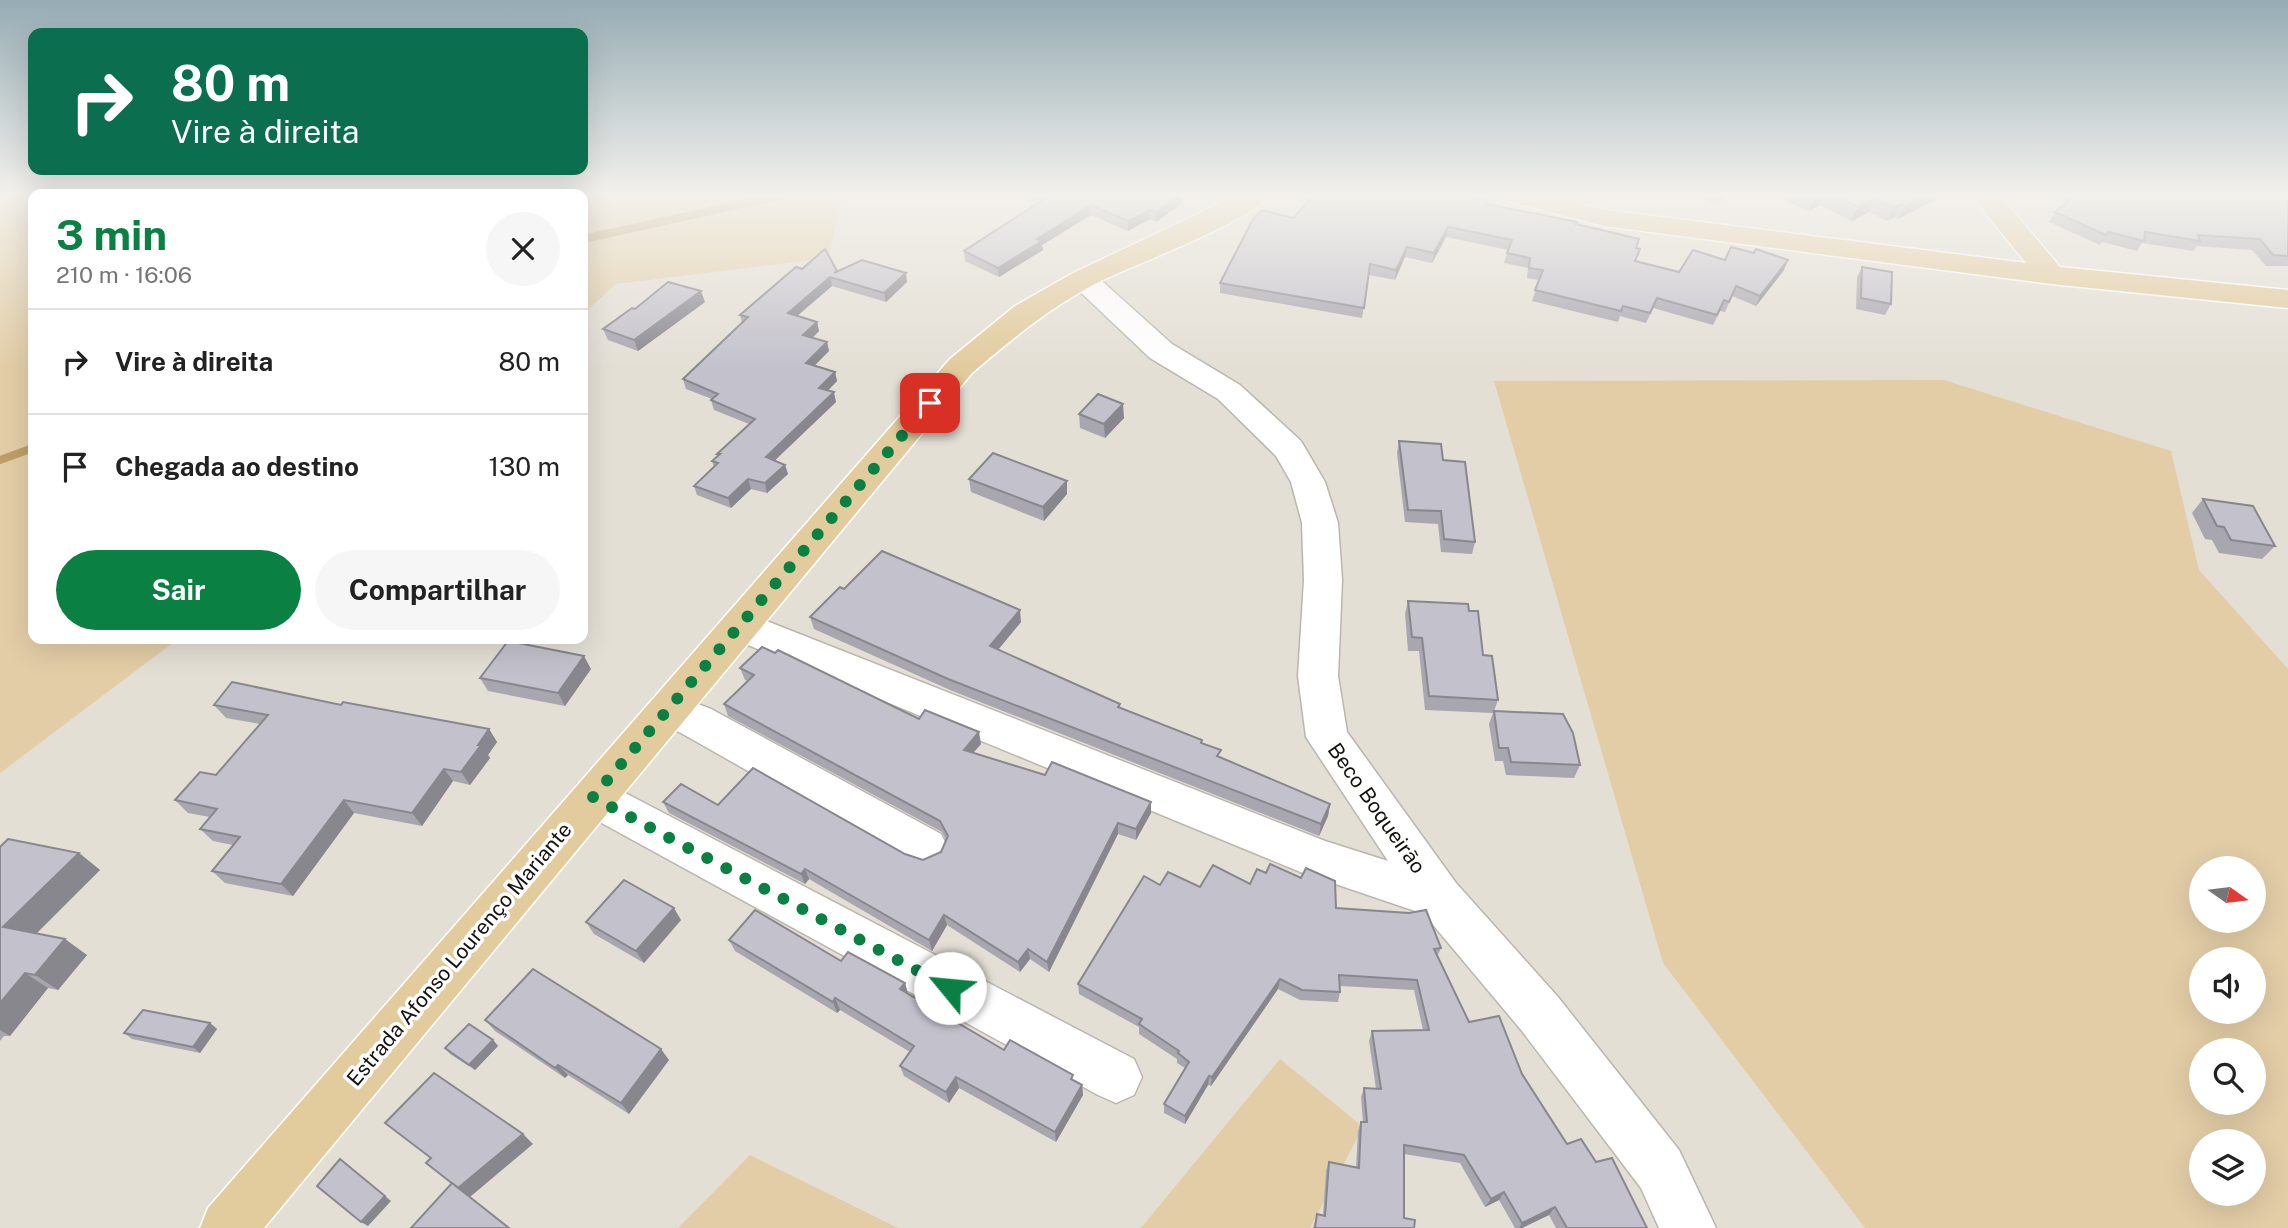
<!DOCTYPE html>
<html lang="pt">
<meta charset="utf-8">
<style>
body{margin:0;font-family:"Public Sans",sans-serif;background:#f6f6f6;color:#222;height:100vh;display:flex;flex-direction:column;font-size:26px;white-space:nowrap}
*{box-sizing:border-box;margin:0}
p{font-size:23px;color:#767676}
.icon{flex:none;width:38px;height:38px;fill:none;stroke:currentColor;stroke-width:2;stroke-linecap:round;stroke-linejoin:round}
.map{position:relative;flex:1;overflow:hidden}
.details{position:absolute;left:28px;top:189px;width:560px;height:455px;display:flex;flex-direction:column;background:#fff;border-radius:14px;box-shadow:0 7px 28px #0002}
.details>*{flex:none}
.banner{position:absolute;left:28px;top:28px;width:560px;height:147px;border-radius:14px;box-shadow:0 7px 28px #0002;background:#0b6e4f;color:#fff;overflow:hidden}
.needle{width:46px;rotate:104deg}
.controls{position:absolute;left:2189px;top:856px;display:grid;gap:14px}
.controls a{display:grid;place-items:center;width:77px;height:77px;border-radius:50%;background:#fff;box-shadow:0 7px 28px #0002;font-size:35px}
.pin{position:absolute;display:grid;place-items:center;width:60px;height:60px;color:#fff;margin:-30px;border-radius:14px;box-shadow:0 4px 10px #0006}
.me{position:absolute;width:77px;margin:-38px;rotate:298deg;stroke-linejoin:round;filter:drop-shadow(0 0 5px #0008)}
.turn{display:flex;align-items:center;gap:24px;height:147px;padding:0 28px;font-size:32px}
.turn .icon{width:91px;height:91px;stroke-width:2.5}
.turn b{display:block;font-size:49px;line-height:60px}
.round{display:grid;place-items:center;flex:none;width:74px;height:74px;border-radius:37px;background:#f6f6f6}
.head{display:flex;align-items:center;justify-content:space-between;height:119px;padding:0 28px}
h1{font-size:42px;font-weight:700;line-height:52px;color:#0b8043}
.cta{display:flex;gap:14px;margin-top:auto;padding:14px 28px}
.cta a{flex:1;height:80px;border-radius:42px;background:#0b8043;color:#fff;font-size:28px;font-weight:700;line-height:80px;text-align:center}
.cta a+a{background:#f6f6f6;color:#222}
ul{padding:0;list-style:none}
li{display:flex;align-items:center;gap:21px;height:105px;padding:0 28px;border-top:2px solid #e0e0e0}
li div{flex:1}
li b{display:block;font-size:26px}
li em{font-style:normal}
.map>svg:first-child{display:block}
.green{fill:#e2cda6;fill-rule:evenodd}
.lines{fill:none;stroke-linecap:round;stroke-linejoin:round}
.stream{stroke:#bc9f66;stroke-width:8}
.minor-casing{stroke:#bbb6ad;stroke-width:3}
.major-casing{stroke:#fff;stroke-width:3}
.minor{fill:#fff;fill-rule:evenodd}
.major{fill:#e2cb9d;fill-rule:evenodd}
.wall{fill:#a8a6af}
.shaded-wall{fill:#88878e}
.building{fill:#c3c1cb;stroke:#88878e;stroke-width:2}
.route{stroke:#0b8043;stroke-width:12;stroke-dasharray:0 21.6}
.labels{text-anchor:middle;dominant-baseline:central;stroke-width:7;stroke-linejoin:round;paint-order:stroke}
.street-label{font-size:21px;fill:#13120e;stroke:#fff}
</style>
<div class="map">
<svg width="2288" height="1228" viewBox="0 0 2288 1228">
<rect width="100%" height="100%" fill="#e4dfd5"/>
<g class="green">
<path d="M0 196H33V639H178L0 773Z"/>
<path d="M583 196H843L828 258 616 284 583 314Z"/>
<path d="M1944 380 2171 451 2199 570 2288 669V1228H1865L1663 963 1494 381ZM2202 868H2254V920H2202ZM2202 959H2254V1012H2202ZM2202 1050H2254V1102H2202ZM2202 1141H2254V1194H2202Z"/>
<path d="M1280 1059 1363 1127 1310 1228H1141Z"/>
<path d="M750 1155 898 1228H678Z"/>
</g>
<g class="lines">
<g class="stream">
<path d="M583 239 778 196"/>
<path d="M0 460 33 448"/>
</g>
<g class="minor-casing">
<g id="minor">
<path d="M1083 270 1093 273 1172 344 1240 385 1301 441 1325 482 1338 523 1342 580 1338 676 1347 732 1456 883 1558 997 1679 1150 1716 1228H1659L1641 1188 1522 1031 1424 914 1303 873 726 636 721 626 726 616 740 611 754 616 1325 841 1388 861 1306 737 1298 676 1304 580 1302 523 1291 482 1276 456 1218 399 1150 358 1073 285 1068 279 1073 273Z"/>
<path d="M669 693 711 709 941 834 948 848 941 862 925 868 909 862 681 733 654 721 648 709 654 697Z"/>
<path d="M593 779 608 784 1134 1059 1142 1077 1134 1095 1116 1103 1098 1095 578 810 571 797 578 784Z"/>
</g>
</g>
<g class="major-casing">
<g id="major">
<path d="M1236 196H1268C1251 222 1127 267 1093 285 1048 309 1011 340 972 373L264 1228H200L208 1208 950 359 1015 306 1073 273Z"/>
<path d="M1507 196H1553L1605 210 2026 263 1972 196H2000L2060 267 2288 290V308L2051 284 1604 226 1511 202Z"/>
</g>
</g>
<use href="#minor" class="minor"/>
<use href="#major" class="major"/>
</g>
<g class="wall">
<path d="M1027 196H1184L1181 199V204L1156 222 1150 219 1128 231 1091 215 1042 245 1043 250 999 277 965 261 964 251 1041 202Z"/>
<path d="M1697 196H1727L1716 204Z"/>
<path d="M1775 196H1936L1934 200 1898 219 1894 217 1887 221 1869 212 1852 221 1820 205 1809 211Z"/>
<path d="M2057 196H2288V266H2266L2252 250 2197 246 2193 251 2142 243 2137 251 2102 242 2100 245 2049 222 2055 212 2066 202Z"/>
<path d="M1486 204 1576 224 1636 248V261L1679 272 1725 260 1784 270 1756 306 1732 296 1725 312 1720 311 1713 325 1653 308 1646 323 1620 316 1618 322 1532 301 1539 280 1527 278 1528 268 1504 263 1508 250 1446 237 1432 263 1405 257 1395 280 1369 275 1362 318 1220 293V283L1293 218Z"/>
<path d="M1862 267 1891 304 1885 315 1856 309 1857 277Z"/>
<path d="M802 269 837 272 907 282 886 302 832 286 797 316 817 322 819 331 812 338 827 342 829 351 815 365 835 372 837 381 828 390 836 402 775 460 785 465 788 474 767 493 751 489 731 508 697 495 694 486 714 467 712 461 718 456 717 454 749 424 714 410 711 400 712 399 686 389 683 379 742 323 740 315Z"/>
<path d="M705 302 638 351 608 340 603 329Z"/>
<path d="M1079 414 1124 418 1105 438 1080 428Z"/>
<path d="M1399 441 1443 460 1475 542 1472 554 1441 552 1438 524 1405 522 1397 453Z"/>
<path d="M969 479 1067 494 1044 521 971 492Z"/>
<path d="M2203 499 2275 546 2262 559 2219 553 2212 540 2205 539 2192 513Z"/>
<path d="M844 589 1021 622 998 650 1120 704V707L1202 743 1220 758 1330 804 1328 816 1319 836 950 690 814 629 810 617Z"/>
<path d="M1408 601 1469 611 1498 700 1494 711 1580 765 1574 778 1506 775 1503 761H1495L1489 724 1493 713 1425 710 1419 651H1408L1405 614Z"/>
<path d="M740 668 919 719 981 744 973 753 1151 813 1136 840 1118 834 1049 972 1030 959 1020 972 947 925 932 951 809 879 805 884 669 813 663 802 718 805 905 854 923 860 941 852 946 840 942 832 728 716 724 704 748 681 745 680Z"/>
<path d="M591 669 565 706 488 691 480 678Z"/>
<path d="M214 705H341L489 729 497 742 488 755 490 758 470 785 453 781 422 826 354 813 293 896 225 883 212 871 233 845 213 841 200 829 210 817 188 813 175 800 216 775 260 724 226 718Z"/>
<path d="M0 847 79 853 100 870 36 933 87 955 58 990 48 988 10 1036H4L0 1041Z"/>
<path d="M1250 884 1336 908 1441 948 1437 957 1469 1022 1522 1074 1567 1144 1596 1162 1647 1228H1556L1549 1215 1522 1228H1515L1499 1200 1485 1207 1460 1163 1404 1154V1218L1414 1228H1313L1317 1214 1323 1215 1326 1171 1329 1162 1356 1167 1358 1131 1361 1122H1363L1361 1097 1364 1088 1376 1089 1369 1041 1372 1031 1423 1030 1414 990 1340 986V992L1338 1002 1300 1000 1278 989 1211 1086 1208 1085 1185 1124 1164 1113V1104L1185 1068 1177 1063V1059L1139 1034V1027L1079 994 1078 984 1160 885 1200 887Z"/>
<path d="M681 920 644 963 594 934 586 922Z"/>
<path d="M729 940 841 961 905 983 908 994 1004 1050 1082 1085 1083 1095 1056 1142 959 1088 949 1103 904 1076 900 1066 910 1052 840 1010 837 1013 735 951Z"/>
<path d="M485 1020 669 1060 629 1114 568 1075 565 1078 495 1031Z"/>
<path d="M210 1023 217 1029 200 1053 132 1039 124 1033Z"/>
<path d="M493 1040 498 1046 475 1070 450 1054 445 1048Z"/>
</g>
<g class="shaded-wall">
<path d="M1176 196H1184L1181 199V204L1156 222V212Z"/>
<path d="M1719 196H1727L1716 204Z"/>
<path d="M1816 196H1823L1820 205 1809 211 1814 197Z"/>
<path d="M1922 196H1936L1934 200 1898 219 1905 206Z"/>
<path d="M1875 199 1869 212 1852 221 1858 207Z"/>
<path d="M1901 204 1894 217 1887 221 1894 207Z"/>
<path d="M1091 205V215L1042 245 1043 250 999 277 998 268 1037 239Z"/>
<path d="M1150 210V219L1128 231V221Z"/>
<path d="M1448 227 1446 237 1432 263 1434 253Z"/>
<path d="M1407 247 1405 257 1395 280 1396 270Z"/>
<path d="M1788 260 1784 270 1756 306 1760 296Z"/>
<path d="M906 273 907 282 886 302 884 293Z"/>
<path d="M830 277 832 286 790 322 788 313Z"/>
<path d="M701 291 705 302 638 351 634 340Z"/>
<path d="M817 322 819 331 806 344 803 335Z"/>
<path d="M827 342 829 351 808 372 806 363Z"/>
<path d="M835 372 837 381 822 397 819 388Z"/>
<path d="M834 392 836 402 769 466 766 457Z"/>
<path d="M1123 404 1124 418 1105 438 1104 424Z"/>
<path d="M785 465 788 474 767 493 765 483Z"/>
<path d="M748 479 751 489 731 508 728 498Z"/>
<path d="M1067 481V494L1044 521 1043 507Z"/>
<path d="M1020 610 1021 622 991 658 990 646Z"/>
<path d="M584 656 591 669 565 706 558 693Z"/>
<path d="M489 729 497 742 488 755 490 758 470 785 461 772 478 745Z"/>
<path d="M979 732 981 744 966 761 964 750Z"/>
<path d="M444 769 453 781 422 826 412 813Z"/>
<path d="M344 800 354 813 293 896 281 884Z"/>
<path d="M1151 802V813L1136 840V829Z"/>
<path d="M1330 804 1328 816 1319 836 1321 824Z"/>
<path d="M1118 823V834L1049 972 1047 962Z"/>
<path d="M79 853 100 870 27 943 3 927Z"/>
<path d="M805 869 809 879 805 884 801 874Z"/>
<path d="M674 908 681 920 644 963 636 951Z"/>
<path d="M944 915 947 925 932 951 929 940Z"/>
<path d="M65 939 87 955 58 990 35 975Z"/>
<path d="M1028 949 1030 959 1020 972 1018 962Z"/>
<path d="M25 973 48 988 10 1036 0 1030V1003Z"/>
<path d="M1280 979 1278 989 1211 1086 1212 1077Z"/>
<path d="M905 983 908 994 900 989Z"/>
<path d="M835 998 840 1010 837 1013 833 1002Z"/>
<path d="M210 1023 217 1029 200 1053 193 1047Z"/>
<path d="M493 1040 498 1046 475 1070 469 1065Z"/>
<path d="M661 1049 669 1060 629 1114 621 1103Z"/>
<path d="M558 1065 568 1075 565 1078 555 1068Z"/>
<path d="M1209 1076 1208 1085 1185 1124V1116Z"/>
<path d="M956 1077 959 1088 949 1103 946 1092Z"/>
<path d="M1082 1085 1083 1095 1056 1142 1055 1132Z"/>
<path d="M523 1134 533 1144 470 1197 458 1188Z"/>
<path d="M340 1159 391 1201 368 1226 361 1222Z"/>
<path d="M1504 1192 1499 1200 1485 1207 1491 1199Z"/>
<path d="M1555 1207 1549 1215 1522 1228H1519L1522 1223Z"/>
</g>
<g class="building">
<path d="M1049 196H1178L1156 212 1150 210 1128 221 1091 205 1037 239 1042 241 998 268 964 251Z"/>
<path d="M1314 196H1467L1487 201 1486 204 1577 222 1576 224 1639 239 1636 248 1640 249 1635 261 1679 272 1693 250 1725 260 1731 247 1754 253 1756 249 1788 260 1760 296 1736 286 1729 302 1724 300 1717 315 1657 298 1650 313 1623 306 1621 311 1535 290 1543 270 1529 268 1530 258 1507 253 1512 240 1448 227 1434 253 1407 247 1396 270 1370 264 1364 308 1220 283 1253 219 1262 210 1293 218Z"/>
<path d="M1835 196H1922L1905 206 1901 204 1894 207 1875 199 1858 207Z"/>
<path d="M2074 196H2288V256L2273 255 2260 239 2198 235 2200 241 2145 232 2144 241 2108 232 2106 235 2055 212Z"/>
<path d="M825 249 837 271 834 273 862 260 906 273 884 293 830 277 788 313 817 322 803 335 827 342 806 363 835 372 819 388 834 392 766 457 785 465 765 483 748 479 728 498 694 486 718 463 712 461 720 454H717L755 419 711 400 718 394 683 379 748 317 740 315 796 267 802 269Z"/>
<path d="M1862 267 1892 272 1891 304 1861 298Z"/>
<path d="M668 282 701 291 634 340 603 329 632 308 635 309Z"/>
<path d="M1098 394 1123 404 1104 424 1079 414Z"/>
<path d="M1399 441 1441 444 1443 460 1465 462 1475 542 1444 539 1441 511 1408 510Z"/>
<path d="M993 453 1067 481 1043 507 969 479Z"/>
<path d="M2203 499 2253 506 2275 546 2231 540 2224 527 2217 526Z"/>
<path d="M882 551 1020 610 990 646 1120 704 1118 707 1202 740 1201 743 1221 750 1217 756 1330 804 1321 824 948 679 810 617 840 587 844 589Z"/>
<path d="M1408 601 1468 604 1469 611H1478L1483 655 1492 656 1498 700 1429 696 1422 638 1412 637Z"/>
<path d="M508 641 584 656 558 693 480 678Z"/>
<path d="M762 647 775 653 778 650 919 719 925 710 979 732 964 750 1045 775 1052 762 1151 802 1136 829 1118 823 1047 962 1028 949 1018 962 944 915 929 940 805 869 801 874 663 802 681 784 718 805 753 768 905 854 923 860 941 852 948 836 940 821 724 704 754 675 740 668Z"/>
<path d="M232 682 341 705 343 702 489 729 478 745H481L461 772 444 769 412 813 344 800 281 884 212 871 240 837 200 829 217 809 175 800 200 772 216 775 268 715 214 705Z"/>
<path d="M1494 711 1563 714 1573 733 1580 765 1511 762 1508 748H1499Z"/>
<path d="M8 839 79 853 3 927 65 939 35 975 25 973 0 1003V847Z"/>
<path d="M1270 864 1301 878 1306 868 1335 881 1336 908 1409 913 1426 910 1441 948 1434 949 1469 1022 1499 1016 1522 1074 1567 1144 1581 1139 1596 1162 1612 1158 1647 1228H1567L1555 1207 1522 1223 1504 1192 1491 1199 1464 1155 1404 1145V1218L1415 1220 1414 1228H1315L1317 1214 1325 1216 1329 1162 1359 1168 1361 1122H1367L1364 1088 1381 1089 1372 1031 1429 1030 1417 980 1339 975 1340 992 1302 990 1280 979 1212 1077 1209 1076 1185 1116 1164 1104 1189 1062 1178 1053 1179 1051 1139 1024 1142 1019 1078 984 1144 876 1160 885 1168 872 1200 887 1213 865 1250 884 1257 869 1266 873Z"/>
<path d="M624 880 674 908 636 951 586 922Z"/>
<path d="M755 910 841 961 848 952 905 983 900 989 1004 1050 1010 1040 1073 1075 1071 1079 1082 1085 1055 1132 956 1077 946 1092 900 1066 914 1046 835 998 833 1002 729 940Z"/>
<path d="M533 969 661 1049 621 1103 558 1065 555 1068 485 1020Z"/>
<path d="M143 1010 210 1023 193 1047 124 1033Z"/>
<path d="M469 1024 493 1040 469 1065 445 1048Z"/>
<path d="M434 1073 523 1134 458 1188 426 1163 431 1158 385 1123Z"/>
<path d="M340 1159 385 1196 361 1222 317 1186Z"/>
<path d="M452 1183 509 1228H411Z"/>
</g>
<linearGradient id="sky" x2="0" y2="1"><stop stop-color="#96acb4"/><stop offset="0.53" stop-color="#f3f1ec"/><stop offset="1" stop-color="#f3f1ec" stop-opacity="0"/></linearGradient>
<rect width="2288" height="368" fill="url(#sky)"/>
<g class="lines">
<path class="route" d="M930 403 593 797 950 988"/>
</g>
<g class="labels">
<g class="street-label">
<text transform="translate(1377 808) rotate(55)">Beco Boqueirão</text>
<text transform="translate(459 954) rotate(-50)">Estrada Afonso Lourenço Mariante</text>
</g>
</g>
</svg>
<div class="controls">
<a><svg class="needle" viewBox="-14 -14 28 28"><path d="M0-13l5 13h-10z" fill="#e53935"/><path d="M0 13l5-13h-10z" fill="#767676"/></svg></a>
<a><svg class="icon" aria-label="sound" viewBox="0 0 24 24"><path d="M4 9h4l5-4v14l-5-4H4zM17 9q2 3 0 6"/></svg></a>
<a><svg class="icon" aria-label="search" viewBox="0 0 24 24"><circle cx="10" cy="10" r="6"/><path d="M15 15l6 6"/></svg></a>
<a><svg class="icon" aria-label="layers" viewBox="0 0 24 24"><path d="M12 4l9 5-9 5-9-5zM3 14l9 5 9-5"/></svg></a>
</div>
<div class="pin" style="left:930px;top:403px;background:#d93025"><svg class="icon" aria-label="arrive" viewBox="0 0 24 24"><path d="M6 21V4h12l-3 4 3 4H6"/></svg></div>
<svg class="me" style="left:950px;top:988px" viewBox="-20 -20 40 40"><circle r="19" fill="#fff"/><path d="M0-13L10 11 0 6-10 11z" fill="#0b8043"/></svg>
<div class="banner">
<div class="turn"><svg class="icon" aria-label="right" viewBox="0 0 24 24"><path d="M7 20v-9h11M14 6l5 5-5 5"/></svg><div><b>80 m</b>Vire à direita</div></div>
</div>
<section class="details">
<div class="head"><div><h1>3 min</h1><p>210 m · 16:06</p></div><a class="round"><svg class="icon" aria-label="close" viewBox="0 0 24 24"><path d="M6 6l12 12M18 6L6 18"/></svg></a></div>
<ul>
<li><svg class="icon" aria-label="right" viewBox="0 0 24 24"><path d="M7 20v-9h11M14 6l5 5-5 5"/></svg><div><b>Vire à direita</b></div><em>80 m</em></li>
<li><svg class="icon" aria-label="arrive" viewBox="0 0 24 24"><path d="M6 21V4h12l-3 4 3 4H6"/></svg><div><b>Chegada ao destino</b></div><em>130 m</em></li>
</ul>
<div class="cta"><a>Sair</a><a>Compartilhar</a></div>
</section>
</div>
